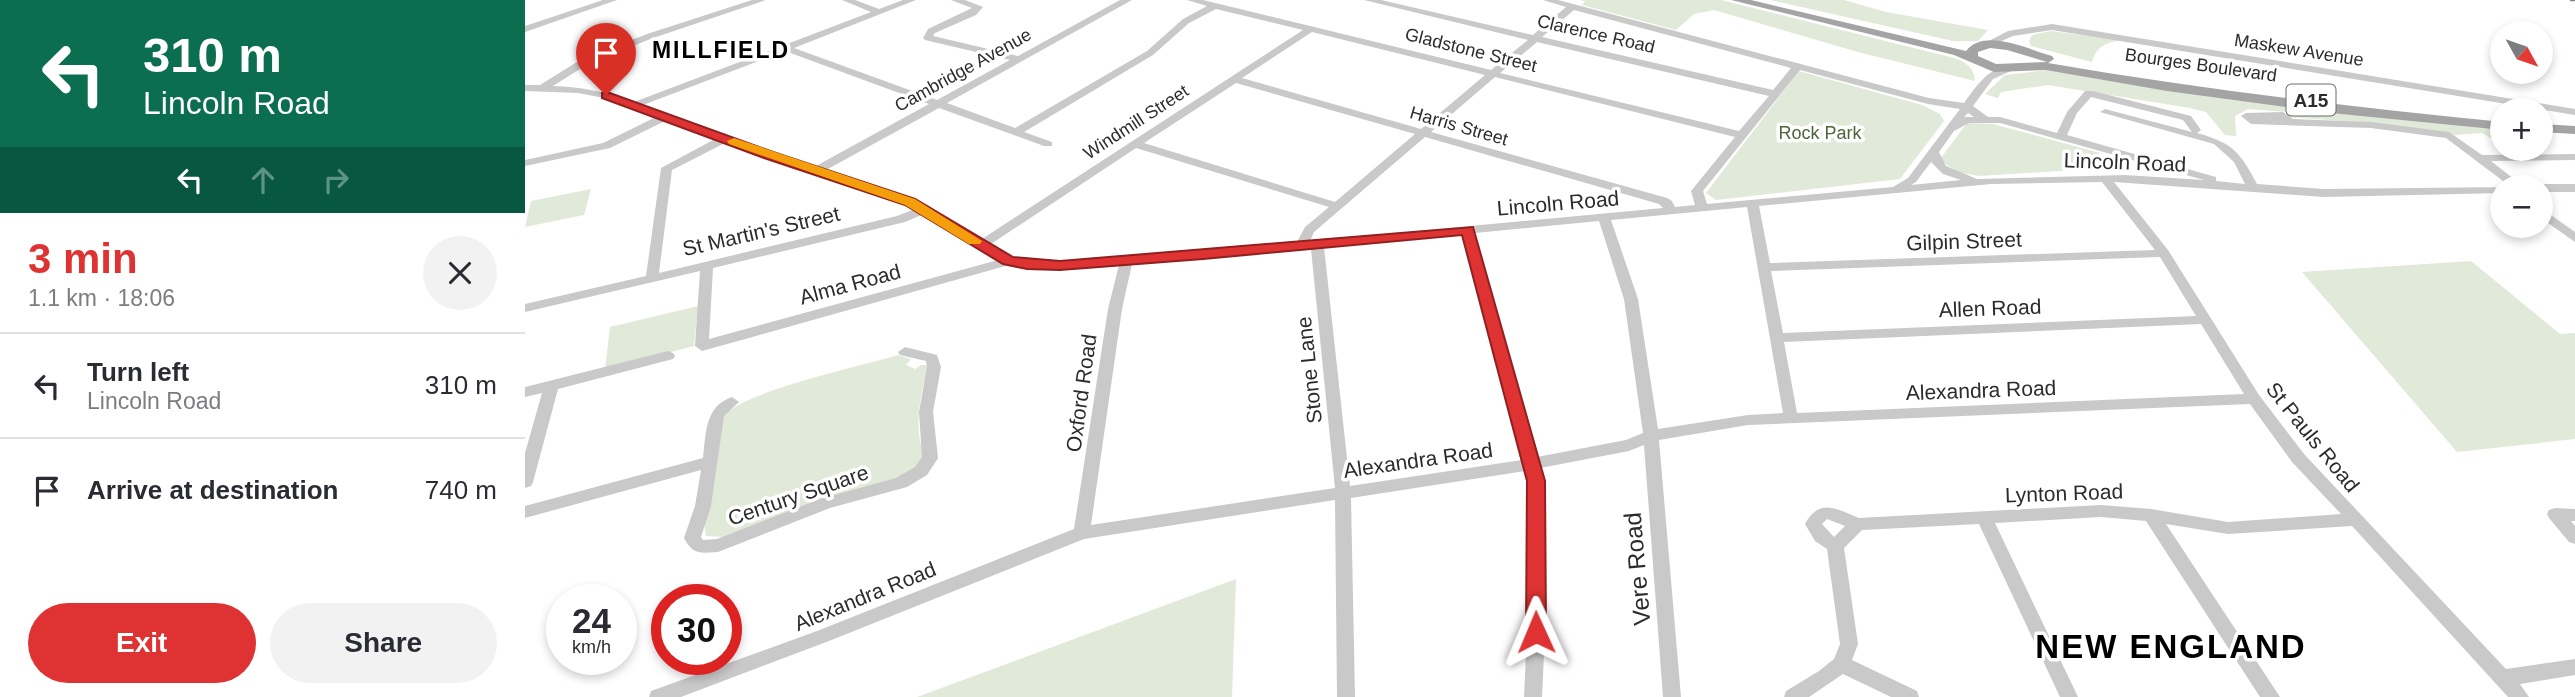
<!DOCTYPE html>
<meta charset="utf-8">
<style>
body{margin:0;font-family:Helvetica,sans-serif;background:#f2f2f3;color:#2b2b33;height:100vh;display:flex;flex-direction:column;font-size:26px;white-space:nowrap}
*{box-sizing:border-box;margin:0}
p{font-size:23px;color:#7c7c81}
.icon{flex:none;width:38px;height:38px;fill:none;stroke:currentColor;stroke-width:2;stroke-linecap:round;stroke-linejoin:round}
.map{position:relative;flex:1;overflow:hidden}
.drawer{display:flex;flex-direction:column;background:#fff;width:525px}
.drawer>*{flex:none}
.banner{background:#0b6e4f;color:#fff;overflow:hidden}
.needle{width:46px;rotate:130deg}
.fabs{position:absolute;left:1965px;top:21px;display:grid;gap:14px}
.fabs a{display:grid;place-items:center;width:63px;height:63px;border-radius:50%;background:#fff;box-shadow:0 4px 10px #0003;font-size:35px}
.speed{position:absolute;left:21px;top:584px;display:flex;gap:14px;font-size:35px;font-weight:700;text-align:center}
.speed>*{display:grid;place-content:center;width:91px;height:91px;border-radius:50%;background:#fff;box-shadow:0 4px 10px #0003;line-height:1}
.speed small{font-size:18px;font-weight:400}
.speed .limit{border:10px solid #d22;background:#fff;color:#111}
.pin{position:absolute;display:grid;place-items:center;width:60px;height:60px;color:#fff;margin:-72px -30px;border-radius:50% 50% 50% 0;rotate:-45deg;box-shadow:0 0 7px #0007}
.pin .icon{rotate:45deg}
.me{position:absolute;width:77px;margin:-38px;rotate:359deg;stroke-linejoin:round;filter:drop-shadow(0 0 5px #0008)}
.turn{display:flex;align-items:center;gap:24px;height:147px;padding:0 28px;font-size:32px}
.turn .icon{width:91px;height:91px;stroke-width:2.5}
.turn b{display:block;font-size:49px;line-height:60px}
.lanes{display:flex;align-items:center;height:66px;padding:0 28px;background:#0003;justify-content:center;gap:35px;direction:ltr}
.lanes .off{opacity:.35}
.round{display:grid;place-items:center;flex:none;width:74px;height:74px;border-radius:37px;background:#f2f2f3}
.head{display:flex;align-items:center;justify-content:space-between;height:119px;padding:0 28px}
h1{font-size:42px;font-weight:700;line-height:52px;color:#de3332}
.action{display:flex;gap:14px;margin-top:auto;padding:14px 28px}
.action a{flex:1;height:80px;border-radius:42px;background:#de3332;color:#fff;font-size:28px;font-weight:700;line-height:80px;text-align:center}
.action a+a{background:#f2f2f3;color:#2b2b33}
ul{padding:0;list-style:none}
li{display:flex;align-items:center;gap:21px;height:105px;padding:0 28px;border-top:2px solid #e1e1e2}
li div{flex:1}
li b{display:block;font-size:26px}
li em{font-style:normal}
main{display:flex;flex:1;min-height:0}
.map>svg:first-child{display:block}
.green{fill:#e1e9d9}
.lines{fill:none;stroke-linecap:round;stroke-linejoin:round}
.minor{fill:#c9c9c9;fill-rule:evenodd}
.major{fill:#a4a4a4;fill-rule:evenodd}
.rail{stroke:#818181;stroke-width:2.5;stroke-dasharray:5 3.5;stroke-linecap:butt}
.route{fill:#de3332;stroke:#902120;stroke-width:2}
.slow{fill:#f59e0b}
.labels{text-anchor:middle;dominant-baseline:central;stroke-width:7;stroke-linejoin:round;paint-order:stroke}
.far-street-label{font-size:18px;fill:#2c2c2c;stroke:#fff}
.far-park-label{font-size:18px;fill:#4c653b;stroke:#fff}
.shield{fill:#fff;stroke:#6b6b6b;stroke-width:2}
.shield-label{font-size:19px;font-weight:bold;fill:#2c2c2c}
.street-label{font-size:21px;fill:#2c2c2c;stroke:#fff}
.far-district-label{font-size:23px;font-weight:bold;letter-spacing:2px;fill:#000;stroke:#fff}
.near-street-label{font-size:24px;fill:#2c2c2c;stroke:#fff}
.near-district-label{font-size:33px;font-weight:bold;letter-spacing:2px;fill:#000;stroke:#fff}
</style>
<main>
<section class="drawer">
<div class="banner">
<div class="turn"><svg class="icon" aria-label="left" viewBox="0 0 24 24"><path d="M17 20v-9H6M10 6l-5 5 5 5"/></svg><div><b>310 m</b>Lincoln Road</div></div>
<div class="lanes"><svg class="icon" aria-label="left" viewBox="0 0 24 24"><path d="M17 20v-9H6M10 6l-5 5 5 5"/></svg><svg class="icon off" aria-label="ahead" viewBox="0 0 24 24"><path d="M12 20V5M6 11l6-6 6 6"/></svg><svg class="icon off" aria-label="right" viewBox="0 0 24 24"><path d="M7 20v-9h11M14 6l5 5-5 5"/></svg></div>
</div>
<div class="head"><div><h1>3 min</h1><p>1.1 km · 18:06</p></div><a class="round"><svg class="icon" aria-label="close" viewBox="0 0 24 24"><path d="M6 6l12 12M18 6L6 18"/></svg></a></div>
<ul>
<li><svg class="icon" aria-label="left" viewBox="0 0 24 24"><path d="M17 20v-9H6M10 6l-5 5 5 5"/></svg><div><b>Turn left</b><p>Lincoln Road</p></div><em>310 m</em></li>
<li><svg class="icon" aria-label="arrive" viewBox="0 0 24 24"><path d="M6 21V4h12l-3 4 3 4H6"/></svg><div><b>Arrive at destination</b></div><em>740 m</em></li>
</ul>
<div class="action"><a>Exit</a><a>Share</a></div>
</section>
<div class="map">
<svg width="2050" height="697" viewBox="0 0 2050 697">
<rect width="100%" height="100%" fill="#fff"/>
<g class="green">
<path d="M1054 0H1196L1433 59C1444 65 1449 69 1450 81L1333 52 1189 10 1169 14 1151 30 1057 5 1060 1Z"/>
<path d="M1245 0H1319L1361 12 1463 30 1453 41H1428Z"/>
<path d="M1526 31 1596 40C1580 43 1572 46 1567 62L1506 46 1504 41 1507 35Z"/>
<path d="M1523 70 1977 129V137L1965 138 1957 133 1929 135 1845 123 1763 117 1761 112 1723 109 1710 116 1711 136 1700 135 1681 112 1665 108 1523 85 1476 92 1473 98 1460 94 1480 75Z"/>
<path d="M1274 71 1397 105 1415 114 1419 121 1375 179 1191 200 1181 193Z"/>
<path d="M1442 123 1468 124 1575 153 1567 169 1454 176 1432 172 1418 162 1416 158Z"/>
<path d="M66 189 59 215 0 227 6 201Z"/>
<path d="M1946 261 2035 334 2050 333V439L1932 452 1777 272Z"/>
<path d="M173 306 169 346 80 369 85 327Z"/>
<path d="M373 355 386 359 381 365 390 369 396 365H405C395 389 387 434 401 456L386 473 199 537 181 536 179 524 189 485 198 416C223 390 333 367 373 355Z"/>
<path d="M711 579 707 697H392Z"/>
</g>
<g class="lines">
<g class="minor">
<path d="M78 0H92L0 32V26Z"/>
<path d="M227 0H241L128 38 63 64 28 86C57 87 82 92 109 102L346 12 317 0H330L354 9 378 0H391L269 48 412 100 485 60 400 40 398 38 403 29 447 8 426 0H440L458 7 451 15 410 33 408 36 493 56 595 0H607L422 103 490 128 622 51 658 19 682 6 662 0H678L966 70 1003 40 839 0H856L1008 35 1041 7 1018 0H1033L1404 98 1439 103C1451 87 1463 66 1486 67V71L1468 79 1448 106 1463 117H1475L1532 133 1542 112 1560 91H1568L1666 116 1676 130 1672 133C1708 143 1715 152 1732 184L1799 189 1982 187H1978V193L1799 197 1589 182 1643 250 1734 395 1779 454 1981 669 2050 659V675L1995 684 2004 697H1983L1827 526 1703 534 1641 524 1755 697H1735L1621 521 1576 517 1470 523 1553 697H1535L1454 524 1337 530 1319 548 1333 644 1327 660 1392 691 1394 697H1366L1318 674 1284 697H1259L1261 691 1294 671 1309 659 1315 644 1302 549 1290 541 1280 524C1295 497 1311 509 1334 518L1576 505 1626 509 1703 522 1816 514 1767 462 1725 404 1223 425 1134 440 1156 697H1138L1119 445 1104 451 1015 468 1019 481 1020 632 1017 697H999L1002 632 1003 481 1000 471 826 498 830 697H812L810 500 559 539 304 641 156 697H124L126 691 292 631 549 529 583 309 594 265 535 269 484 265 177 351 170 346 175 271 0 312V304L121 276 136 168 190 139 140 121 85 148 0 166V160L78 143 131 117 79 98 53 93 0 91V85H15L55 60 122 34ZM691 9 778 30 457 239 404 206 374 193 301 170 414 108 519 146H527V142L499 132 628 55 664 23ZM1049 10 1266 68 1248 90 1017 37ZM787 32 960 75 896 129 717 78ZM1012 42 1244 96 1214 131 975 73ZM260 51 404 104 291 166 118 105ZM1275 70 1403 104 1435 109 1383 178 1368 187 1182 204 1178 191ZM970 77 1210 137 1166 191 1170 205 1150 207 1147 201 1142 198 906 132ZM711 83 890 134 810 202 619 143ZM1566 97 1658 120 1667 132 1580 109 1575 112 1689 144 1709 162 1720 184 1691 181V177L1542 135 1552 113ZM1443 113 1449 117H1439ZM1444 123H1475L1679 180 1600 175 1452 179 1421 166 1414 152 1429 131ZM900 137 1134 204 1138 208 785 241 789 232ZM200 143 366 199 390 209 372 216 134 273 147 170ZM611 148 804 207 780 227 772 242 535 261 487 257 466 244ZM1406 162 1418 174 1436 180 1386 185 1391 182ZM1577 182 1630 250 1245 263 1234 206 1466 184ZM1222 207 1258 413 1223 415 1133 429 1113 299 1086 220ZM399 214 473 260 184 339 188 268 380 222ZM1074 221 1099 299 1118 433 1101 440 1012 457 950 233ZM938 234 997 460 825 486 799 247ZM786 249 810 488 566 525 597 309 607 264ZM1635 257 1671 316 1258 333 1246 271ZM1676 324 1719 394 1272 413 1259 342ZM1302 519 1320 526 1309 537 1297 524Z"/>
<path d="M1527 24 2050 109V115L1527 30 1488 36 1463 47 1458 44 1483 31Z"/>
<path d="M1758 112 1768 119 1846 122 1924 132 1957 155 2050 154V160L1966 161 1999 187H1986L1921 138 1846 128 1726 124 1716 116 1721 113Z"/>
<path d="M2016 184H2050V192H2016V187H2011Z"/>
<path d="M2016 208 2050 232V242L2016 218Z"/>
<path d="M380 347 412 355 416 367 408 412 413 458 402 475 382 487 305 508 193 552C175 553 168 555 159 538L170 506 176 470 0 518V506L178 458C181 433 180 406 207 397L214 402 199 416 186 506 176 537 178 540 192 539 295 499 371 478 390 467 397 457 394 412 402 367 401 361 375 355 373 352Z"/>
<path d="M143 351 148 353 150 356 148 359 33 389 8 482 6 486 0 488V453L17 393 0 397V387Z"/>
<path d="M2030 508 2050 509V521H2046L2050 526V544L2044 542 2024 518 2022 514 2024 510Z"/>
</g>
<g class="major">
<path d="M1206 0H1226L1441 51C1460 27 1504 50 1527 56L1529 59 1523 63C1674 89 1825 107 1978 122V130L1806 113 1642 91 1521 70 1469 72 1429 55ZM1465 48 1482 50 1522 62 1471 64 1453 56V52Z"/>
<path d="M2016 124 2050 126V134L2016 132Z"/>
</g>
<path class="rail" d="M2045 0H2050"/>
</g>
<path class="route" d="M77 93H85L248 152 390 199 488 257 535 261 948 227 1020 481 1021 632 1018 638 1011 640 1004 638 1001 632 1002 481 937 235 678 259 535 270 502 269 478 264 380 205 239 158 77 98Z"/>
<path class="slow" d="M209 138 390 199 457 241 455 244H444L380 205 204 144 202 141Z"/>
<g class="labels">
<g class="far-street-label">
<text transform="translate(1071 34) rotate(13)">Clarence Road</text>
<text transform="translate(946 50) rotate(14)">Gladstone Street</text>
<text transform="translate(1774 50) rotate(9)">Maskew Avenue</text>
<text transform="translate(1676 65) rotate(8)">Bourges Boulevard</text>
<text transform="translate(438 70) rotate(-29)">Cambridge Avenue</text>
<text transform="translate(611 122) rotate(-33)">Windmill Street</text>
<text transform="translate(934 126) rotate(16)">Harris Street</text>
</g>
<g class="far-park-label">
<text x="1295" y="133">Rock Park</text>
</g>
<rect class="shield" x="1761.5" y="84.5" width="49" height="31" rx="5"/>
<g class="shield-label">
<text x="1786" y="100">A15</text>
</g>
<g class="street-label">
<text transform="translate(1600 162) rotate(2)">Lincoln Road</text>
<text transform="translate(1033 203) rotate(-5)">Lincoln Road</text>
<text transform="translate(236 231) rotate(-13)">St Martin's Street</text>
<text transform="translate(1439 241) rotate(-2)">Gilpin Street</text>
<text transform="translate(325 284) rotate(-15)">Alma Road</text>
<text transform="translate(1465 308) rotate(-2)">Allen Road</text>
<text transform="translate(784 370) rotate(-96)">Stone Lane</text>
<text transform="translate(1456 390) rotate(-2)">Alexandra Road</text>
<text transform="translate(556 393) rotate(-82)">Oxford Road</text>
<text transform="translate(1788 437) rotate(51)">St Pauls Road</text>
<text transform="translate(893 460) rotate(-8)">Alexandra Road</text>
<text transform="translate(1539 493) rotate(-2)">Lynton Road</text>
<text transform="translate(273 495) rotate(-19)">Century Square</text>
<text transform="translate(340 596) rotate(-22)">Alexandra Road</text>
</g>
<g class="far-district-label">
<text x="196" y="50">MILLFIELD</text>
</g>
<g class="near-street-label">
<text transform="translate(1112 569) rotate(-95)">Vere Road</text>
</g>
<g class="near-district-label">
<text x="1646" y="646">NEW ENGLAND</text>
</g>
</g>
</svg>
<div class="fabs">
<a><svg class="needle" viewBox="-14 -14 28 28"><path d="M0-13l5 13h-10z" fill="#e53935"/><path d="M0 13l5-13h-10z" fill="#7c7c81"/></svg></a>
<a>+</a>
<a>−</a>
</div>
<div class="speed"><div>24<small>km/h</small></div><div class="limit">30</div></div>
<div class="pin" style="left:81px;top:95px;background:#d93025"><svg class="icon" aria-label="arrive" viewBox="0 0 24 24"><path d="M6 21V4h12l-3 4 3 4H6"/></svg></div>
<svg class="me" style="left:1011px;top:632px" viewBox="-20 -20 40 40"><path d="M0-17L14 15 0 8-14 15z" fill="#de3332" stroke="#fff" stroke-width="4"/></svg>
</div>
</main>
